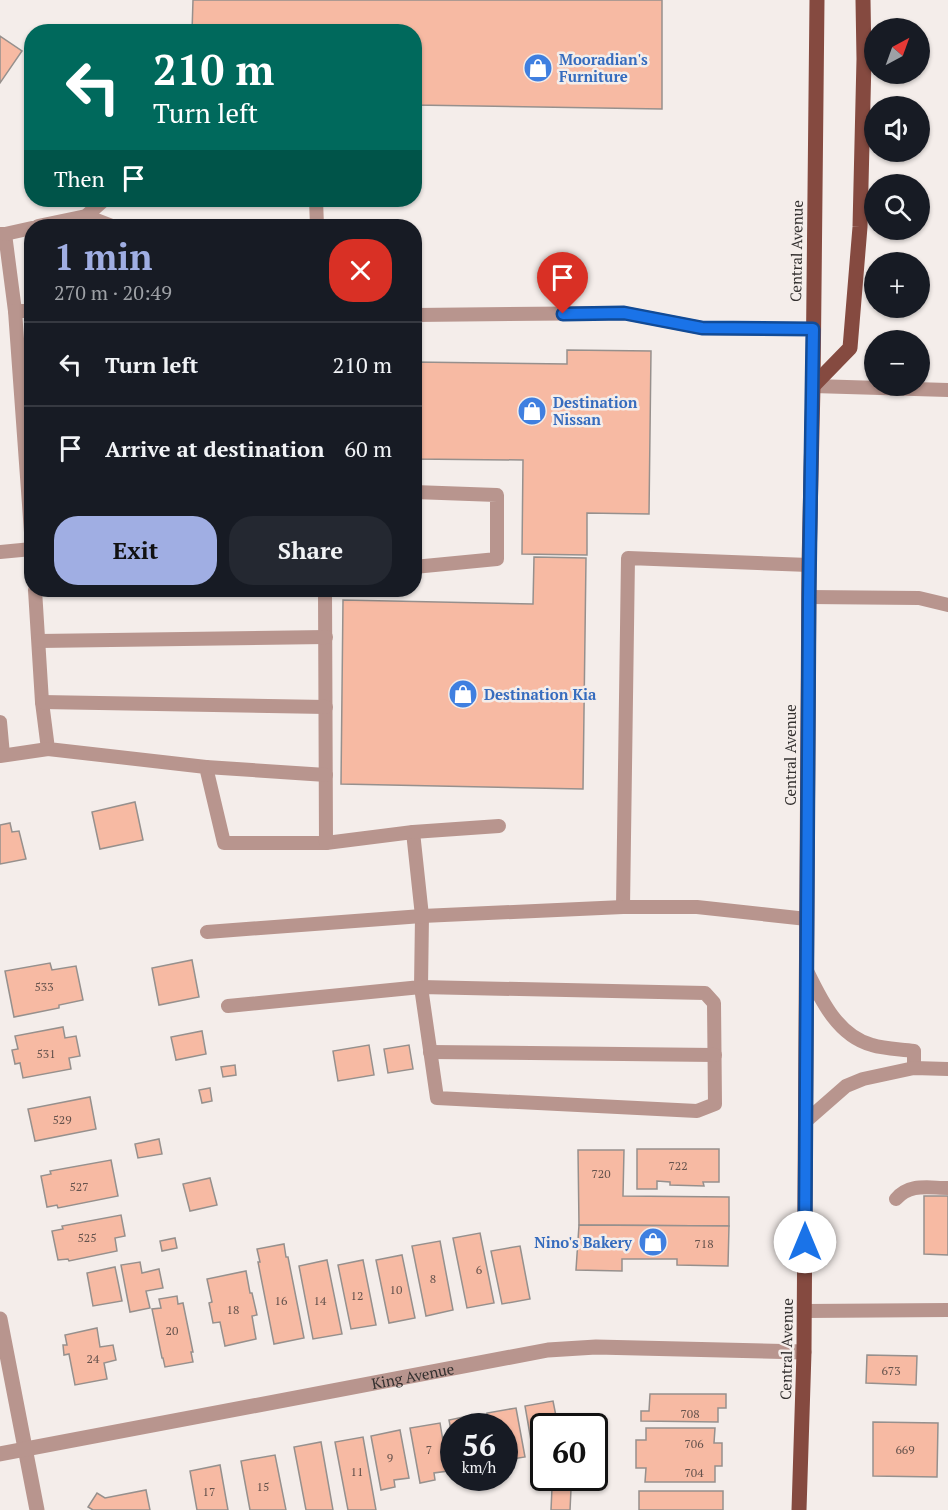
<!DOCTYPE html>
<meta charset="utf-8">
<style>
body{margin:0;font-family:"PT Serif",serif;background:#242831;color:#f1f3f6;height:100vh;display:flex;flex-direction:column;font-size:22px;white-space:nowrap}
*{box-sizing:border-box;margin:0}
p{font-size:20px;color:#9ea1a6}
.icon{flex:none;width:33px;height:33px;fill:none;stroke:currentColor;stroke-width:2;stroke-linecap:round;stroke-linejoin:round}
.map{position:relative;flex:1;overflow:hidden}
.drawer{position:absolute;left:24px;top:219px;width:398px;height:378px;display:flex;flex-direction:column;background:#171b24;border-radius:24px;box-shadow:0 2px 4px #0004}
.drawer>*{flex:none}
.banner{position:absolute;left:24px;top:24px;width:398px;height:183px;border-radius:24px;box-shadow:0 2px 4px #0004;background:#00695c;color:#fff;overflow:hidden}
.needle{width:39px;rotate:41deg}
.fabs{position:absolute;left:864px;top:18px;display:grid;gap:12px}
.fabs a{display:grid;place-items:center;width:66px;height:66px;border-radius:50%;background:#171b24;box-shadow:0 2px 4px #0004;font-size:30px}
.speed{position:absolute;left:440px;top:1413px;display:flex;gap:12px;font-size:30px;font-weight:700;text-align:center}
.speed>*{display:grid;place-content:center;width:78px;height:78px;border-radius:50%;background:#171b24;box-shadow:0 2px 4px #0004;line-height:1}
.speed small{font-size:15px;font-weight:400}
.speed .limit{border:3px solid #111;border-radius:9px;background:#fff;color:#111}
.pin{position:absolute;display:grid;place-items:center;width:51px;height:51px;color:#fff;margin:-62px -26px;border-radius:50% 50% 50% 0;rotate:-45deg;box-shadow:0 0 6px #0007}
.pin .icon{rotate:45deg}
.me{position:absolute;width:66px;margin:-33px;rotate:0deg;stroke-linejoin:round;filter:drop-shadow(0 0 4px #0008)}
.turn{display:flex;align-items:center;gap:21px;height:126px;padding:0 30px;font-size:27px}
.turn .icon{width:78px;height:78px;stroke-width:2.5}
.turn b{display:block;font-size:42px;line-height:51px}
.then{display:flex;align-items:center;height:57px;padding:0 30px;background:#0003;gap:12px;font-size:22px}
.round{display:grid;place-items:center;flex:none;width:63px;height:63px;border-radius:24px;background:#242831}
.summary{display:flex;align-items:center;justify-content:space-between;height:102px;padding:0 30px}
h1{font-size:36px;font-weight:700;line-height:45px;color:#a0aee3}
.primary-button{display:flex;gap:12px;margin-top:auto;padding:12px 30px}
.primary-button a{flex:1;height:69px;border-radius:24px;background:#a0aee3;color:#111;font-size:24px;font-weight:700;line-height:69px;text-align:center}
.primary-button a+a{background:#242831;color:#f1f3f6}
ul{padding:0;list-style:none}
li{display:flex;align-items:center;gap:18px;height:84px;padding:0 30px;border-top:2px solid #363941}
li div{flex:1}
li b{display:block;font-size:22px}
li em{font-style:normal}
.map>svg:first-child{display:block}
.building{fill:#f7baa3;stroke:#96908d;stroke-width:1.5}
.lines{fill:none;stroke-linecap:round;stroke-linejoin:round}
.service{stroke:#b8958e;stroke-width:14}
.minor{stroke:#b8958e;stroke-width:15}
.primary{stroke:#854a40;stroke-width:15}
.route-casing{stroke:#114b97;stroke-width:15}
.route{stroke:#1a73e8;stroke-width:10}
.labels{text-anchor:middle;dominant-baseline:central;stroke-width:5;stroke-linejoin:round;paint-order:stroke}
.number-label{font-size:12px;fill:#64524c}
.shop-label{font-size:15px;font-weight:bold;fill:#366cbe;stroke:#f4edea;text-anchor:start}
.street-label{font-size:15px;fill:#33302f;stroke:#f4edea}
</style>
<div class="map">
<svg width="948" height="1510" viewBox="0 0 948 1510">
<rect width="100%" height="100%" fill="#f4edea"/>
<g class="building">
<path d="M193 0H662V109L414 105V32H192Z"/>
<path d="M0 36 22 51 0 83Z"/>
<path d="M567 350 651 351 649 514 587 513V555L522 554 523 460 414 459V362L567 364Z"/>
<path d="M534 557 586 558 583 789 341 784 343 600 533 604Z"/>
<path d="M135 802 143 840 100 849 92 812Z"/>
<path d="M10 823 12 832 19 831 26 859 0 864V825Z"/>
<path d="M192 960 199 997 159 1005 152 968Z"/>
<path d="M50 963 52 970 76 966 83 1000 59 1005V1008L14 1017 5 971Z"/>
<path d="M63 1027 65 1038 76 1036 80 1056 69 1058 71 1069 23 1078 20 1063 15 1064 12 1050 18 1049 15 1036Z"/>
<path d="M202 1031 206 1054 176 1060 171 1037Z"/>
<path d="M369 1045 374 1075 338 1081 333 1051Z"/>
<path d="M409 1045 413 1069 388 1073 384 1049Z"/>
<path d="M235 1065 236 1075 223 1077 221 1067Z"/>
<path d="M210 1088 212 1101 202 1103 199 1090Z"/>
<path d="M90 1097 96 1129 35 1141 28 1109Z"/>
<path d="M159 1139 162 1154 138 1158 135 1144Z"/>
<path d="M637 1149H719V1182H703L704 1186 670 1185V1182L657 1181V1189H637Z"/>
<path d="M578 1150H624L623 1196 729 1197V1226L579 1225Z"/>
<path d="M111 1160 118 1196 58 1208 57 1205 47 1207 41 1176 51 1174 50 1171Z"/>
<path d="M210 1178 217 1205 190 1211 183 1184Z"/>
<path d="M924 1196H948V1255L924 1254Z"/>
<path d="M121 1215 125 1236 115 1238 117 1251 69 1261 68 1259 58 1260 52 1231 63 1229 62 1226Z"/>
<path d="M579 1225 729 1226 728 1266 677 1265V1259H622V1271L576 1270Z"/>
<path d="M480 1233 494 1303 467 1308 453 1238Z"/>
<path d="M175 1238 177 1248 162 1251 160 1241Z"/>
<path d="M440 1241 453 1310 426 1316 412 1246Z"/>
<path d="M284 1244 286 1257H288L304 1338 274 1344 258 1262H260L257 1249Z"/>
<path d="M520 1246 530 1299 502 1304 491 1251Z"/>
<path d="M402 1255 415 1318 389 1323 376 1260Z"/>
<path d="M327 1260 342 1334 313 1339 299 1266Z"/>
<path d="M363 1260 376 1325 351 1329 338 1265Z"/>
<path d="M140 1262 142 1273 159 1269 163 1288 146 1291 150 1308 130 1312 121 1265Z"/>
<path d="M115 1267 122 1301 93 1306 87 1273Z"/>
<path d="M246 1271 250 1293H252L257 1315 252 1316 256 1339 225 1346 220 1322 213 1323 209 1303 212 1302 207 1279Z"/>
<path d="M177 1296 178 1304 183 1303 193 1352H191L193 1362 165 1367 163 1358H162L152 1309 161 1308 159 1299Z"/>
<path d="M97 1328 100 1347 113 1345 116 1360 104 1363 107 1379 75 1385 69 1354 64 1355 63 1345H67L65 1335Z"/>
<path d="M867 1355 917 1356 916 1385 866 1383Z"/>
<path d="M650 1394H726V1408H718V1422L641 1421V1411H649Z"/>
<path d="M553 1401 558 1426H543V1450L533 1452 525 1406Z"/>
<path d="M516 1408 525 1457 512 1459 514 1468 504 1470V1426H490L487 1413Z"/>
<path d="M478 1414 481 1426H453V1441L449 1420Z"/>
<path d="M873 1422 938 1423 937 1477 873 1476Z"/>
<path d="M440 1423 448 1471 434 1473 435 1480 420 1483 410 1428Z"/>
<path d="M646 1428H715L714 1443H722V1466H715V1482H645L646 1468H636V1440H646Z"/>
<path d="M400 1430 409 1478 394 1480 395 1487 381 1490 371 1436Z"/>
<path d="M363 1437 376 1510H348L335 1442Z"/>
<path d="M321 1442 333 1510H306L294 1447Z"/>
<path d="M275 1455 286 1510H250L241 1461Z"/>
<path d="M220 1465 228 1510H197L190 1471Z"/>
<path d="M552 1488 571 1489 570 1510H551Z"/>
<path d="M146 1490 150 1510H93L88 1507 97 1493 105 1498Z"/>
<rect x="639" y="1491" width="84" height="19"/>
</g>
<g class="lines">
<g class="service">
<path d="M316 200 317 226"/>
<path d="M86 216 112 226"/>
<path d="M38 226 86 216 104 200"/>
<path d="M0 234H5L15 311"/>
<path d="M5 234 32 228"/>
<path d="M32 311H15L32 546"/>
<path d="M414 315 624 313 702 328 812 329"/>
<path d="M813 386 948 390"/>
<path d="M414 492 497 495V559L414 567"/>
<path d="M0 552 32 549"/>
<path d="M35 590 42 702 48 749 206 767 224 843H326L413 832 422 916 421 987 228 1006"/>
<path d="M325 590 326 843"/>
<path d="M809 597 919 598 948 605"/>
<path d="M39 641 326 637"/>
<path d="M42 702 326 707"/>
<path d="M0 722 3 755"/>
<path d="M0 756 48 749"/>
<path d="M206 767 326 775"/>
<path d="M413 832 499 826"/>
<path d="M623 907 628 558 809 565"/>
<path d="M207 932 422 916 623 907H697L807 919"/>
<path d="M807 971C821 1000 838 1036 872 1045 885 1049 900 1049 914 1051V1068"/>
<path d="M421 987 705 993 714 1003 715 1104 697 1111 437 1098Z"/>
<path d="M430 1052 715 1055"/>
<path d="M806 1121 846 1086 863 1079 914 1068 948 1069"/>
<path d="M896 1199C910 1183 928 1188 948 1188"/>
<path d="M805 1311 948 1310"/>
</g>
<g class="minor">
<path d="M0 1319 37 1510"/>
<path id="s1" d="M0 1454 548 1350 596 1347 804 1352"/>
</g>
<g class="primary">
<path d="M813 386 850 348 860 227 864 59 863 0"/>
<path d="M799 1510 804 1352 809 565 813 386 817 0"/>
</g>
</g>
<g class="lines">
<g class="route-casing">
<path id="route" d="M563 314 624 313 702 328 813 329 809 597 805 1242"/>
</g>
<use href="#route" class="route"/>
</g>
<defs>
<g id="shop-disc" transform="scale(1.5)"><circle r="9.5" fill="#3f7fe0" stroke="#f4edea"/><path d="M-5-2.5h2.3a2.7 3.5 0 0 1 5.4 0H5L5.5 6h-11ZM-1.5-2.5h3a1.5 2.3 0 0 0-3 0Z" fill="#fff"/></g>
</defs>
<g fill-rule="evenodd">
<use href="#shop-disc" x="538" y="68"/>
<use href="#shop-disc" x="532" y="411"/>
<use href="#shop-disc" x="463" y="694"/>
<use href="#shop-disc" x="653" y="1242"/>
</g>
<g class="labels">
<g class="number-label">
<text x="44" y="986">533</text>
<text x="46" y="1053">531</text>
<text x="62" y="1119">529</text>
<text x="678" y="1165">722</text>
<text x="601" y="1173">720</text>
<text x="79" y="1186">527</text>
<text x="87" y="1237">525</text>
<text x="704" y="1243">718</text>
<text x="479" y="1269">6</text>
<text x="433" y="1278">8</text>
<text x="396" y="1289">10</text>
<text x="357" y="1295">12</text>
<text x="281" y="1300">16</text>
<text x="320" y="1300">14</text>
<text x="233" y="1309">18</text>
<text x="172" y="1330">20</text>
<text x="93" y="1358">24</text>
<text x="891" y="1370">673</text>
<text x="690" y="1413">708</text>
<text x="694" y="1443">706</text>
<text x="429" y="1449">7</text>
<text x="905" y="1449">669</text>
<text x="390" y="1457">9</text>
<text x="357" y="1471">11</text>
<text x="694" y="1472">704</text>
<text x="263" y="1486">15</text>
<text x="209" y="1491">17</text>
</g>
<g class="shop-label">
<text x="559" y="59">Mooradian's<tspan x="559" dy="17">Furniture</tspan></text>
<text x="553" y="402">Destination<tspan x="553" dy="17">Nissan</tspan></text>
<text x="484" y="694">Destination Kia</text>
<text x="632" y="1242" text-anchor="end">Nino's Bakery</text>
</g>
<g class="street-label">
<text transform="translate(796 251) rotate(-89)">Central Avenue</text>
<text transform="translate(790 755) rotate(-90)">Central Avenue</text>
<text transform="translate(786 1349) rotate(-89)">Central Avenue</text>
<text stroke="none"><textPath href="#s1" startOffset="420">King Avenue</textPath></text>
</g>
</g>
</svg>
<div class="fabs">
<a><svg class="needle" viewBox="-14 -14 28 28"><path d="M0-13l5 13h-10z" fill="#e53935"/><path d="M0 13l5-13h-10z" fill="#9ea1a6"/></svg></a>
<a><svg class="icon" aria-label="sound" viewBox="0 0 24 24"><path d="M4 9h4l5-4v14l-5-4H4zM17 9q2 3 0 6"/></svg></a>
<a><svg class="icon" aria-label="search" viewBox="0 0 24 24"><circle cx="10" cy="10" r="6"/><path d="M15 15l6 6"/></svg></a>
<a>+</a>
<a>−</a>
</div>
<div class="speed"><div>56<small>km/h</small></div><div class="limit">60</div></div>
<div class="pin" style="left:563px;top:314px;background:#d93025"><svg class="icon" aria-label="arrive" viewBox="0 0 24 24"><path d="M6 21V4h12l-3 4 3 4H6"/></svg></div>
<svg class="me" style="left:805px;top:1242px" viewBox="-20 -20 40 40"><circle r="19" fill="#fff"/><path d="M0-13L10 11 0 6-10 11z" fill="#1a73e8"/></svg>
<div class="banner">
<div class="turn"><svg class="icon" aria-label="left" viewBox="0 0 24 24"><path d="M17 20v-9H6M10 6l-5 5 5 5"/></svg><div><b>210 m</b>Turn left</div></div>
<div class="then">Then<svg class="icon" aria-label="arrive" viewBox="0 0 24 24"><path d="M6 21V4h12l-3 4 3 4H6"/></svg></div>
</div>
<section class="drawer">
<div class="summary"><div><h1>1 min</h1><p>270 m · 20:49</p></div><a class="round" style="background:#d93025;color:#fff"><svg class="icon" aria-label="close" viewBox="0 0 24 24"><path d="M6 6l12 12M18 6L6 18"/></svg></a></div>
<ul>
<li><svg class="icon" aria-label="left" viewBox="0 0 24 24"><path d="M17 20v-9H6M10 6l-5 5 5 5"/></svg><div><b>Turn left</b></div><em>210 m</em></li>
<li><svg class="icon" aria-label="arrive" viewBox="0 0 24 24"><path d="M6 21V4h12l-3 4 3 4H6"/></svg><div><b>Arrive at destination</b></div><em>60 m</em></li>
</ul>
<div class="primary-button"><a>Exit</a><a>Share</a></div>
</section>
</div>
